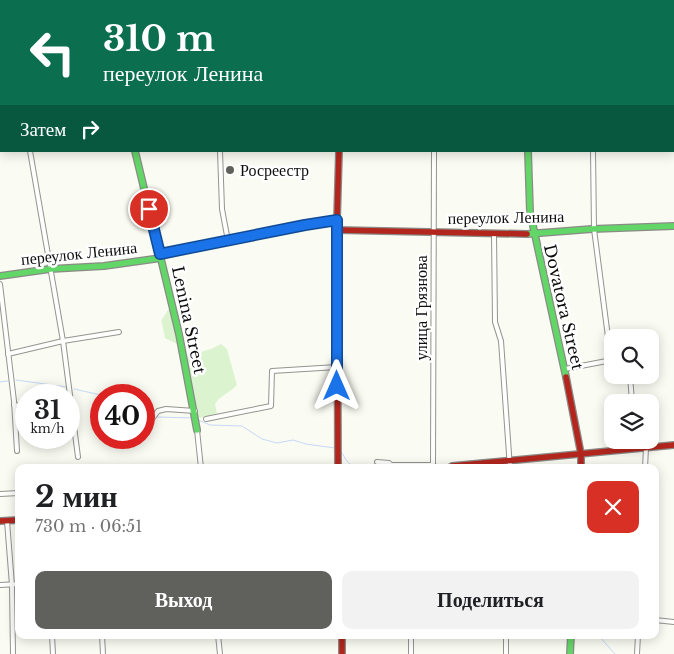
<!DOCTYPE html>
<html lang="ru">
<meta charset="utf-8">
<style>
body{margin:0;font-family:"Libre Baskerville",serif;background:#f2f2f2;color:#202124;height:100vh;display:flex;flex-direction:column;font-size:19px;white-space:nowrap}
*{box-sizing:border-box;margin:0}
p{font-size:16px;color:#757577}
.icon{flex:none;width:28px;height:28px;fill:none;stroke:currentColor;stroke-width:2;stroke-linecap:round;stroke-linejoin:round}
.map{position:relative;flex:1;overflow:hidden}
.sheet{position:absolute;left:15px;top:464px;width:644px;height:175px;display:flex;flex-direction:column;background:#fff;border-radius:10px;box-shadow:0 2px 12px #0003}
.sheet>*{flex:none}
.top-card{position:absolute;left:0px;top:0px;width:675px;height:152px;box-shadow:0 2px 12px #0003;background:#0b6e4f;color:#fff;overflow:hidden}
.tools{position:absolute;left:604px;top:329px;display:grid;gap:10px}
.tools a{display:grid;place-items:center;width:55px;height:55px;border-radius:10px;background:#fff;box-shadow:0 2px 12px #0003;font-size:25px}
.speed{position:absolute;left:15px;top:384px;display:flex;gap:10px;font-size:25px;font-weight:700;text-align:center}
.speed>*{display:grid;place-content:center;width:65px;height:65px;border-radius:50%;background:#fff;box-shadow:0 2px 12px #0003;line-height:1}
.speed small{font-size:12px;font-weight:400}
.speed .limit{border:8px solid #d22;background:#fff;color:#111}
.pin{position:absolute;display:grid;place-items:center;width:42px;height:42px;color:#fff;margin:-21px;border:2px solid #fff;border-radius:50%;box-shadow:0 1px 5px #0007}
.me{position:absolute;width:55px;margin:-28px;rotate:0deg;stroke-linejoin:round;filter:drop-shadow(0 0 4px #0008)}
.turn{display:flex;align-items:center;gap:18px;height:105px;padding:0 20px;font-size:22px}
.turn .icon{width:65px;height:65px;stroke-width:2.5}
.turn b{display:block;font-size:35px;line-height:42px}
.then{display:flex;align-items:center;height:48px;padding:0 20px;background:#0003;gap:10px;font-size:19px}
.round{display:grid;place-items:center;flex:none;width:52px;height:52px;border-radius:10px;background:#f2f2f2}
.overview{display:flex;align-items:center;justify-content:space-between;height:85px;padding:0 20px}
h1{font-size:30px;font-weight:700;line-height:38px}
.action{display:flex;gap:10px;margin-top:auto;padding:10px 20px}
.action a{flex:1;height:58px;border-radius:10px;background:#60605d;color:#fff;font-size:20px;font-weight:700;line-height:58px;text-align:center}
.action a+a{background:#f2f2f2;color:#202124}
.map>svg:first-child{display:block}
.green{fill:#dcf3d0}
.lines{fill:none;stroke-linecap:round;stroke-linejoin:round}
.stream{stroke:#c6d9f8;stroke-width:1}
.street-casing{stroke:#949490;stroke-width:6}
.fast-casing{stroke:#8a8b87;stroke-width:8}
.slow-casing{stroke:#8a8b87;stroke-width:8}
.jam-casing{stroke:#8a8b87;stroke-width:8}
.street{stroke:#fefefd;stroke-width:4}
.fast{stroke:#63d668;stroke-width:5.5}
.slow{stroke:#ff974d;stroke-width:5.5}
.jam{stroke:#b3261e;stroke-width:5.5}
.route-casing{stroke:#114b97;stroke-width:12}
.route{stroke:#1a73e8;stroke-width:9}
.poi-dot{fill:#60605d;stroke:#fff;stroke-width:2}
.labels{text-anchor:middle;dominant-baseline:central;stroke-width:5;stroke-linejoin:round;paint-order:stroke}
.poi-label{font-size:16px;fill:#0d0d0d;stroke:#fff;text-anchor:start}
.street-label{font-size:16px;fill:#0d0d0d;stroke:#fff}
</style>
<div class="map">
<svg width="674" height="654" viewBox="0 0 674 654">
<rect width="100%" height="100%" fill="#fafbf2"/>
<g class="green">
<path d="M170 307 178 343 177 344 165 338 162 323V322L161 321Z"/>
<path d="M221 344 227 349 237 385C230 393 220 395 215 404L217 414 200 418 197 415 186 356 211 349Z"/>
</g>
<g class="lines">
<g class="stream">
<path d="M16 380 67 387"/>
<path d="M0 382 8 381"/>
<path d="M74 389 101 395"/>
<path d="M144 412 152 416"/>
<path d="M156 417 194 418"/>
<path d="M198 420 210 425 242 426 262 439 277 443 293 440 306 444 335 448"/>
<path d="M340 451C344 454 344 458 347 461 355 472 373 465 383 468"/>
<path d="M598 635 615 654"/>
</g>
<g class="street-casing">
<g id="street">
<path d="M101 0V1"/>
<path d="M238 0V1"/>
<path d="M434 0V1"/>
<path d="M590 0V1"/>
<path d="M30 151 63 341 78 457"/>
<path d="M220 151 222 209 228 241"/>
<path d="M593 151 594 229 611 360"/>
<path d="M494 233 495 322 501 341 510 468"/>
<path d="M0 284 14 401 17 451"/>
<path d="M8 354 63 341 119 332"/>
<path d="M565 369 612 360"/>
<path d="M630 375 632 402"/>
<path d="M14 405 26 407"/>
<path d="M144 419H152L158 411 166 409 195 411"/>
<path d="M206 419 271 406 272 371 337 367"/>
<path d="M197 430 201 468"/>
<path d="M377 462 389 463 391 465H433L437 468"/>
<path d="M433 465 434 151"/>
<path d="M645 468 646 448"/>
<path d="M0 494 19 493"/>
<path d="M7 521 12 585 13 654"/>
<path d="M0 585 19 584"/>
<path d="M655 620 674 622"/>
<path d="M52 635 53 654"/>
<path d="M102 635 103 654"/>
<path d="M218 635 220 654"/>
<path d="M411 654V635"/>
<path d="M506 654V635"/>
<path d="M637 654 638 635"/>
</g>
</g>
<g class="fast-casing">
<g id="fast">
<path d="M135 151 179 334 197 430"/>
<path d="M528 151 530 212 566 377"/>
<path d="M527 234 592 229 674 226"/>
<path d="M0 276 50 269 104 266 161 258"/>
<path d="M570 654 571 635"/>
</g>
</g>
<g class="slow-casing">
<g id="slow">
<path d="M525 0V1"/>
<path d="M111 1 118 0"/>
<path d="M0 17H1"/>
</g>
</g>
<g class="jam-casing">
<g id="jam">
<path d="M344 0V1"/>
<path d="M337 230 527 234"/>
<path d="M160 254 337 220"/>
<path d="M566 377 581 454V468"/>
<path d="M338 468 337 220 339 151"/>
<path d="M449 468 452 466 674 445"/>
<path d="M0 521 19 520"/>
<path d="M342 635V654"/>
</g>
</g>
<use href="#street" class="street"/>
<use href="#fast" class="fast"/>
<use href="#slow" class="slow"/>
<use href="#jam" class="jam"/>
</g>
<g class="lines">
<g class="route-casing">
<path id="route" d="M149 209 160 254 305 225 337 220V386"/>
</g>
<use href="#route" class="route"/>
</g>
<circle class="poi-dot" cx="230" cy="170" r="5"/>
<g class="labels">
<g class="poi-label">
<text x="240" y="170">Росреестр</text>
</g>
<g class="street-label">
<text transform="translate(506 217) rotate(-1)">переулок Ленина</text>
<text transform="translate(79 253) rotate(-6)">переулок Ленина</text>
<text transform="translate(564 307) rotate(77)">Dovatora Street</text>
<text transform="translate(421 308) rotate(-90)">улица Грязнова</text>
<text transform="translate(189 320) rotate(78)">Lenina Street</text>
</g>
</g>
</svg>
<div class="tools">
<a><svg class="icon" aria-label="search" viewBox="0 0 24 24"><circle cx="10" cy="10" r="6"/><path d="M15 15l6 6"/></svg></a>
<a><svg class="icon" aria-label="layers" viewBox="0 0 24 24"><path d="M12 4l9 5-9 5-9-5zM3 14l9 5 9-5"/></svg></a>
</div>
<div class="speed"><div>31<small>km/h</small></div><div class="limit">40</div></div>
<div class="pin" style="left:149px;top:209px;background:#d93025"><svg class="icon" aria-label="arrive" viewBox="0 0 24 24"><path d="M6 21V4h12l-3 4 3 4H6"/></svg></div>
<svg class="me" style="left:337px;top:386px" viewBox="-20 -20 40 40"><path d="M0-17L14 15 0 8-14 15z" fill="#1a73e8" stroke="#fff" stroke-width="4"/></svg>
<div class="top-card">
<div class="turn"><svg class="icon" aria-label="left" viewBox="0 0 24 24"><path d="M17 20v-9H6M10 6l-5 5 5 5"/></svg><div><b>310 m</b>переулок Ленина</div></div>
<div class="then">Затем<svg class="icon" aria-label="right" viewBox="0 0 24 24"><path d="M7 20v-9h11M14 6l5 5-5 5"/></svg></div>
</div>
<section class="sheet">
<div class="overview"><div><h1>2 мин</h1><p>730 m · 06:51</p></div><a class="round" style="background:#d93025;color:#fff"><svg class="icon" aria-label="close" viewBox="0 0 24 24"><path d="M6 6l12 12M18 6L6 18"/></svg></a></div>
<div class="action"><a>Выход</a><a>Поделиться</a></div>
</section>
</div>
